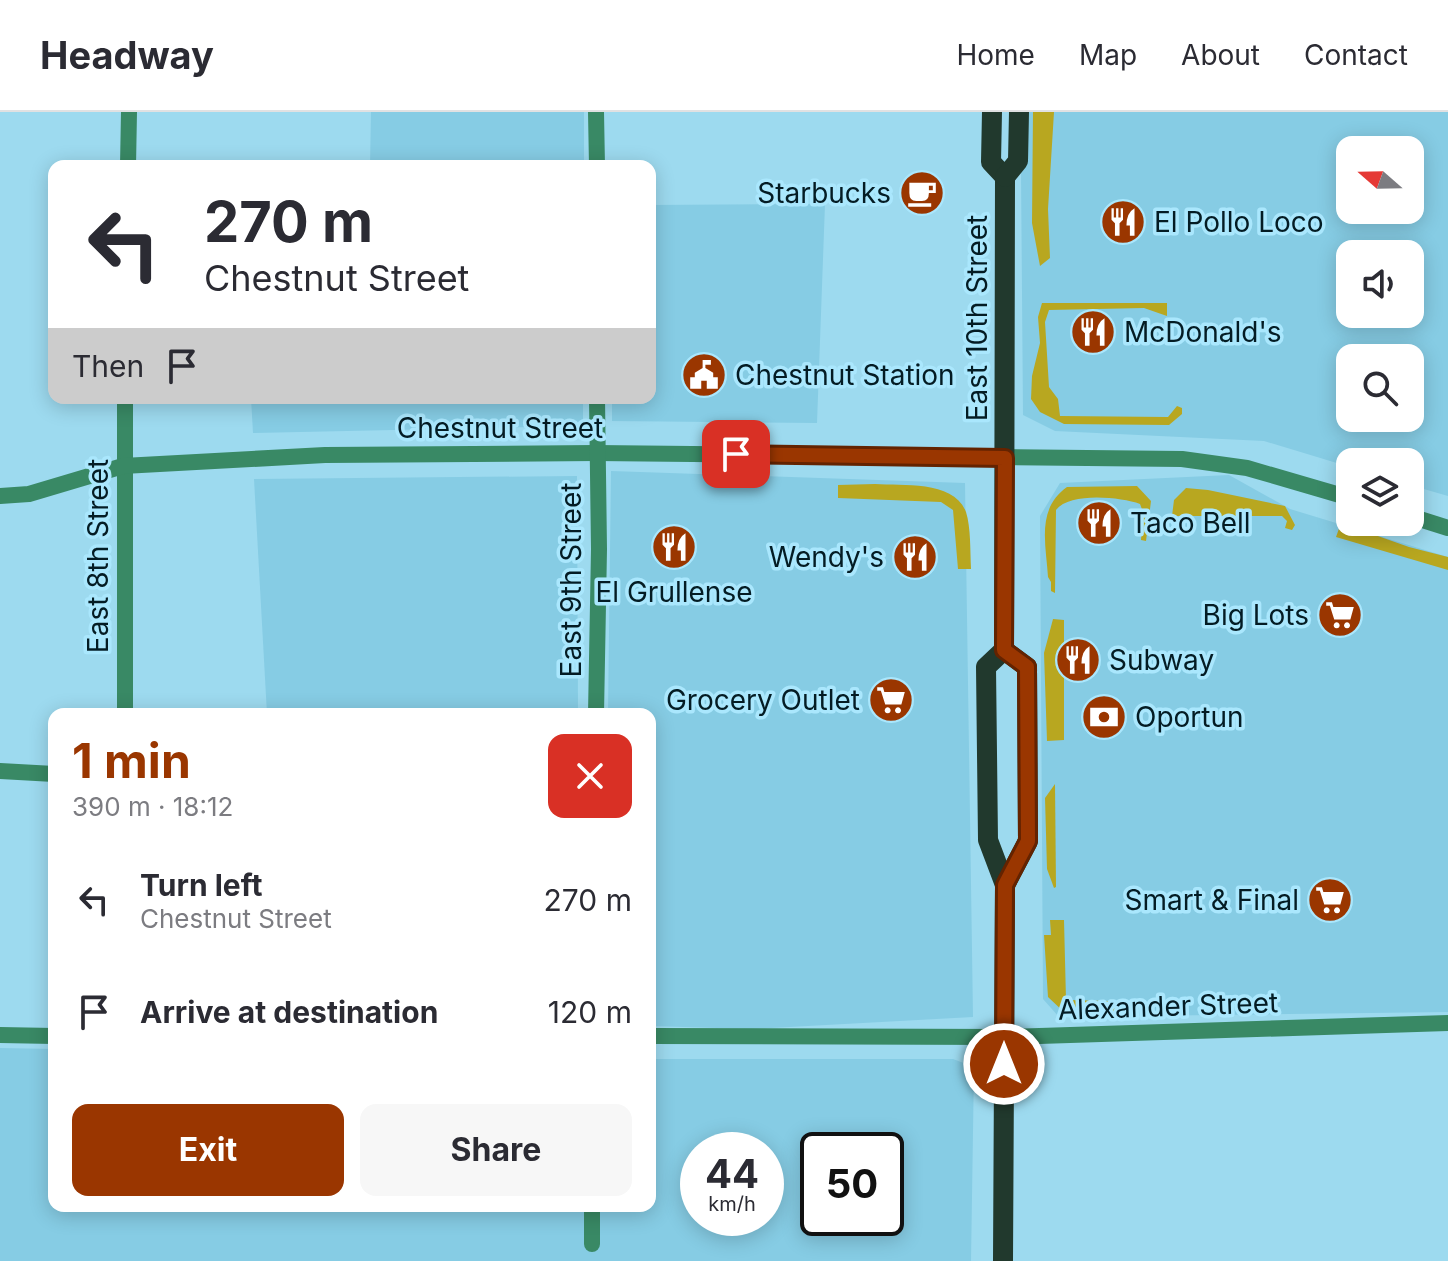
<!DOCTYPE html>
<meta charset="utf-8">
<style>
body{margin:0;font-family:Inter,sans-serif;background:#f7f7f7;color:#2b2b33;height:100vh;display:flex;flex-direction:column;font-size:30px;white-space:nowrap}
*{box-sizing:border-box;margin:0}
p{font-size:26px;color:#7c7c81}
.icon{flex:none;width:44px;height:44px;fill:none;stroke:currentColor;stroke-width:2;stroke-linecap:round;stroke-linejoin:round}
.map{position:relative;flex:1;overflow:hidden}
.panel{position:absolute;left:48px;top:596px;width:608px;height:504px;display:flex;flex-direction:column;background:#fff;border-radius:16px;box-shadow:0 4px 20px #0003}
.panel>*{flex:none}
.banner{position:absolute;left:48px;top:48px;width:608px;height:244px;border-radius:16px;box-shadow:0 4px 20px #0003;background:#fff;color:#2b2b33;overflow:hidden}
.needle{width:52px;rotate:290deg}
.tools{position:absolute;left:1336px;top:24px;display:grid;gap:16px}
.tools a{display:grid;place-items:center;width:88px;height:88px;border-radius:16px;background:#fff;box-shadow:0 4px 20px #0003;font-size:40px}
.speed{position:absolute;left:680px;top:1020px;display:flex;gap:16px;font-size:40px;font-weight:700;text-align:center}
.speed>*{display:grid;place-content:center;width:104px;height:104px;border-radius:50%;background:#fff;box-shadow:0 4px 20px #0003;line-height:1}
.speed small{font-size:20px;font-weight:400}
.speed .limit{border:4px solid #111;border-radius:12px;background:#fff;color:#111}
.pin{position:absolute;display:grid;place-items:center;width:68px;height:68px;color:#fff;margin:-34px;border-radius:16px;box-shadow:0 4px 12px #0006}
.me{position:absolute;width:88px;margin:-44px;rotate:0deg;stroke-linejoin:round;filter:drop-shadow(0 0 6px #0008)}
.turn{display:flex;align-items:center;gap:28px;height:168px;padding:0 24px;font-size:36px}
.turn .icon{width:104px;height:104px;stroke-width:2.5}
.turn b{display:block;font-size:56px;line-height:68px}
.then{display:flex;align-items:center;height:76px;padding:0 24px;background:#0003;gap:16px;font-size:30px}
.round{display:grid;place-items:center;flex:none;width:84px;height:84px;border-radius:16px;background:#f7f7f7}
.summary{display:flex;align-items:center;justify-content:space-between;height:136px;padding:0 24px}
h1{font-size:48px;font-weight:700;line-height:60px;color:#9a3600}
.cta{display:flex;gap:16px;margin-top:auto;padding:16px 24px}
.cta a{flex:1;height:92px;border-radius:16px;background:#9a3600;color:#fff;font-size:32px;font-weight:700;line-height:92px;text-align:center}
.cta a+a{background:#f7f7f7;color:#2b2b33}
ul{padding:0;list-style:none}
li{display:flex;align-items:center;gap:24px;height:112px;padding:0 24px}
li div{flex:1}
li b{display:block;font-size:30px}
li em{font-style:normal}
header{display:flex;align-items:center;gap:48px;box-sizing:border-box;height:112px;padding:0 40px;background:#fff;border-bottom:2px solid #e1e1e2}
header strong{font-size:38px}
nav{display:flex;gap:44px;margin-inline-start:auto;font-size:28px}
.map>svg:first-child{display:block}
.built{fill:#86cce4;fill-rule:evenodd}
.green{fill:#b8a720}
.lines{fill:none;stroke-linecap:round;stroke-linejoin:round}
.minor{stroke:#398965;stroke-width:16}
.major{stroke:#21392d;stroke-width:20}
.route-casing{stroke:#642300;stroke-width:20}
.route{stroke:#9a3600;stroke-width:14}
.labels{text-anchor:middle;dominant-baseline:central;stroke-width:7;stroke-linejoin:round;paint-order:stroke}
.poi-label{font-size:28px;fill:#041c24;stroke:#aae7fd;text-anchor:start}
.street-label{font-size:28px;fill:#041c24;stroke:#aae7fd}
</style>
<header>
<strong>Headway</strong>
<nav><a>Home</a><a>Map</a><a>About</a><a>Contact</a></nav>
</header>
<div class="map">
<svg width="1448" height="1149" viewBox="0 0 1448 1149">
<rect width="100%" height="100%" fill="#9ddaef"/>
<g class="built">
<path d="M371 0H584V54H370Z"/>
<path d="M1028 0H1448V384L1410 373V350H1350V355L1264 329 1055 319 1023 303 1021 59ZM1350 38H1410V98H1350ZM1350 142H1410V202H1350ZM1350 246H1410V306H1350Z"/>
<path d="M825 92 817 311 612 309V286H650V93Z"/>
<path d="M251 286H583V314L253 321Z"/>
<path d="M611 359 965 371 973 905 751 917 650 914V602H608Z"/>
<path d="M1229 363 1290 397 1448 445V900L1059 905 1043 887 1040 404 1060 371Z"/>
<path d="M577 364 578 602H267L254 367Z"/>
<path d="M0 936 54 937V1094H650V947H953L974 955 971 1149H0ZM698 1038H766V1106H698ZM818 1038H886V1106H818Z"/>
</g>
<g class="green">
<path d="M1033 0H1054L1048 97 1050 146 1040 154 1032 111Z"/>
<path d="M1042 191H1167V204L1144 196 1049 198 1045 210 1049 275 1058 287 1060 304 1168 305 1177 294 1182 296V302L1169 313 1064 312 1040 300 1031 287 1032 264 1040 231 1038 205Z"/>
<path d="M875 372C903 374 954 368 966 400 971 416 970 439 971 457H958L953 398 941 390 838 386V373Z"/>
<path d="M1137 374 1151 389 1146 429 1141 428 1143 400 1140 392C1120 385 1070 380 1056 398L1055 481 1051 479V470L1048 465C1046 432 1036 397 1067 375Z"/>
<path d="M1186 376 1208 378 1285 394 1295 413 1292 418 1285 416 1287 409 1282 404H1172L1174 388Z"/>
<path d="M1341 411 1409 435 1448 445V458L1336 425Z"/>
<path d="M1053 507 1064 508V628L1047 629 1044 541Z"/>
<path d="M1055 672 1056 775 1054 776 1047 757 1045 686Z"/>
<path d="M1050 808H1064L1066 888 1109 889 1111 893H1132L1133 901 1073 904 1066 902 1048 885 1044 823H1051Z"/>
</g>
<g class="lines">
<g class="minor">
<path d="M596 0 597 54"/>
<path d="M128 54 129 0"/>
<path d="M125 286V602"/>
<path d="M0 384 29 382 123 354 325 343 596 341 1182 347 1247 356 1350 386"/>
<path d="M1410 404 1448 416"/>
<path d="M596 602 599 437 597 286"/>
<path d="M0 659 54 662"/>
<path d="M0 923 54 924"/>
<path d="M650 924 1005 925 1448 911"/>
<path d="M592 1132V1094"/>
</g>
<g class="major">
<path d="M992 0 991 50 1005 65 1004 538 986 555 988 728 1005 773 1003 1149"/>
<path d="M1005 65 1018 49 1019 0"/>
<path d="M1004 538 1027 555 1028 729 1005 773"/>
</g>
</g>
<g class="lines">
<g class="route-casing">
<path id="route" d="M736 342 1005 346 1004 538 1027 555 1028 729 1005 773 1004 952"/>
</g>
<use href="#route" class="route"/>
</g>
<defs>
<g id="cafe-disc" transform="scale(2.3)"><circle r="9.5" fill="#9a3600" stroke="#aae7fd"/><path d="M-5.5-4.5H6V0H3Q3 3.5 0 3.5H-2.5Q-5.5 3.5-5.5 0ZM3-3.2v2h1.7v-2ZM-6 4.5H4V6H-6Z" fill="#fff"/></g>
<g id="restaurant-disc" transform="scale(2.3)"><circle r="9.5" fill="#9a3600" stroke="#aae7fd"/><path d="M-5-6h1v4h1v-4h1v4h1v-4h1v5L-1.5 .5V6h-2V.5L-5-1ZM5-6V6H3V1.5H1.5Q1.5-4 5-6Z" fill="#fff"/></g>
<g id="civic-disc" transform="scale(2.3)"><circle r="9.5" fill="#9a3600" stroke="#aae7fd"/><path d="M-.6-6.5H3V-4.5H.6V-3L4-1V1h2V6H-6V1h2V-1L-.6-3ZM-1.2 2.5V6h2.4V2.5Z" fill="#fff"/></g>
<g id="supermarket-disc" transform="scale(2.3)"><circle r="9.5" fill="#9a3600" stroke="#aae7fd"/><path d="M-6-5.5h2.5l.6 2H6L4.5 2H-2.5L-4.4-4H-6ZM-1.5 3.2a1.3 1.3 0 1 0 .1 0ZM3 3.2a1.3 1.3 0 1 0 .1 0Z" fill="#fff"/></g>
<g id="bank-disc" transform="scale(2.3)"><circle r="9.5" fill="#9a3600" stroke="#aae7fd"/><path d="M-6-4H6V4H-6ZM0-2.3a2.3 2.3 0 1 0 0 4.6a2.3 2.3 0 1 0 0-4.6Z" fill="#fff"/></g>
</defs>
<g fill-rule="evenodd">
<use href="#cafe-disc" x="922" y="81"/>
<use href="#restaurant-disc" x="1123" y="110"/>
<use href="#restaurant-disc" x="1093" y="220"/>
<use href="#civic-disc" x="704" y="263"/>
<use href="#restaurant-disc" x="1099" y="411"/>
<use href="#restaurant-disc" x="674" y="435"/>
<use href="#restaurant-disc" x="915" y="445"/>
<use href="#supermarket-disc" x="1340" y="503"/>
<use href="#restaurant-disc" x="1078" y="548"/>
<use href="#supermarket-disc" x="891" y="588"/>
<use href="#bank-disc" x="1104" y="605"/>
<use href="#supermarket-disc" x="1330" y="788"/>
</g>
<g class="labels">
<g class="poi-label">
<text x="891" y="81" text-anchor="end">Starbucks</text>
<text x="1154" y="110">El Pollo Loco</text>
<text x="1124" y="220">McDonald's</text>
<text x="735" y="263">Chestnut Station</text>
<text x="1130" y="411">Taco Bell</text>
<text x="884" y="445" text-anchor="end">Wendy's</text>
<text x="674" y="480" text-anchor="middle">El Grullense</text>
<text x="1309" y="503" text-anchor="end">Big Lots</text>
<text x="1109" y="548">Subway</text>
<text x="860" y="588" text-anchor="end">Grocery Outlet</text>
<text x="1135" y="605">Oportun</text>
<text x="1299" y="788" text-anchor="end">Smart &amp; Final</text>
</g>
<g class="street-label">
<text transform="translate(977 206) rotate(-90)">East 10th Street</text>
<text x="500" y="316">Chestnut Street</text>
<text transform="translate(98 444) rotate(-90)">East 8th Street</text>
<text transform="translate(571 468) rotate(-90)">East 9th Street</text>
<text transform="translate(1168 894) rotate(-2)">Alexander Street</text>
</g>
</g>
</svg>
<div class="tools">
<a><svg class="needle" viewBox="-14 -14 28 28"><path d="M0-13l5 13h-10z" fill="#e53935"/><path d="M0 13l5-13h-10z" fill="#7c7c81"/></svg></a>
<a><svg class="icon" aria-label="sound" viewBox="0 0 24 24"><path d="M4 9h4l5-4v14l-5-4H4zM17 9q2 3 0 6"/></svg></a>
<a><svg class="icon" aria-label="search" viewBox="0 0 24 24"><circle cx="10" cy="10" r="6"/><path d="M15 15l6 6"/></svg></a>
<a><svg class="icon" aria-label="layers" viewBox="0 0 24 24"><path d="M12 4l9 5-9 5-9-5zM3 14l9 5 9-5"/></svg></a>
</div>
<div class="speed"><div>44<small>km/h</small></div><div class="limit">50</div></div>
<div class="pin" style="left:736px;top:342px;background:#d93025"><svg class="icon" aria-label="arrive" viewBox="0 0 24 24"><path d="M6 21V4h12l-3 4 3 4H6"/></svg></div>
<svg class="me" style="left:1004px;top:952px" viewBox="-20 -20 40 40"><circle r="17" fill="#9a3600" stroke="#fff" stroke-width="3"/><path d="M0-11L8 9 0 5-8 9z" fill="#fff"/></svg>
<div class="banner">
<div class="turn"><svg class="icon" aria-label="left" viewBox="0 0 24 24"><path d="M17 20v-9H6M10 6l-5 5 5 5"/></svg><div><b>270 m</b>Chestnut Street</div></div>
<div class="then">Then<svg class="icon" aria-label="arrive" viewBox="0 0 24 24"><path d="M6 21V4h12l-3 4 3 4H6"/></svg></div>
</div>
<section class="panel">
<div class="summary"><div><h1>1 min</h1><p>390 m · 18:12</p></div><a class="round" style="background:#d93025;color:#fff"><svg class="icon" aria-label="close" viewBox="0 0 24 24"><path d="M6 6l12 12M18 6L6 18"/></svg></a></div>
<ul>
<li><svg class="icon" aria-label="left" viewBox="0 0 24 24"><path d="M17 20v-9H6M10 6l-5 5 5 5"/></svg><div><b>Turn left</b><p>Chestnut Street</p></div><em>270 m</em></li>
<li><svg class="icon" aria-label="arrive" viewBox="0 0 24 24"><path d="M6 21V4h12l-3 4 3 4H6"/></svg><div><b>Arrive at destination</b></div><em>120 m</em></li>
</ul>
<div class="cta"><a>Exit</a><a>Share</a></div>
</section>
</div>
